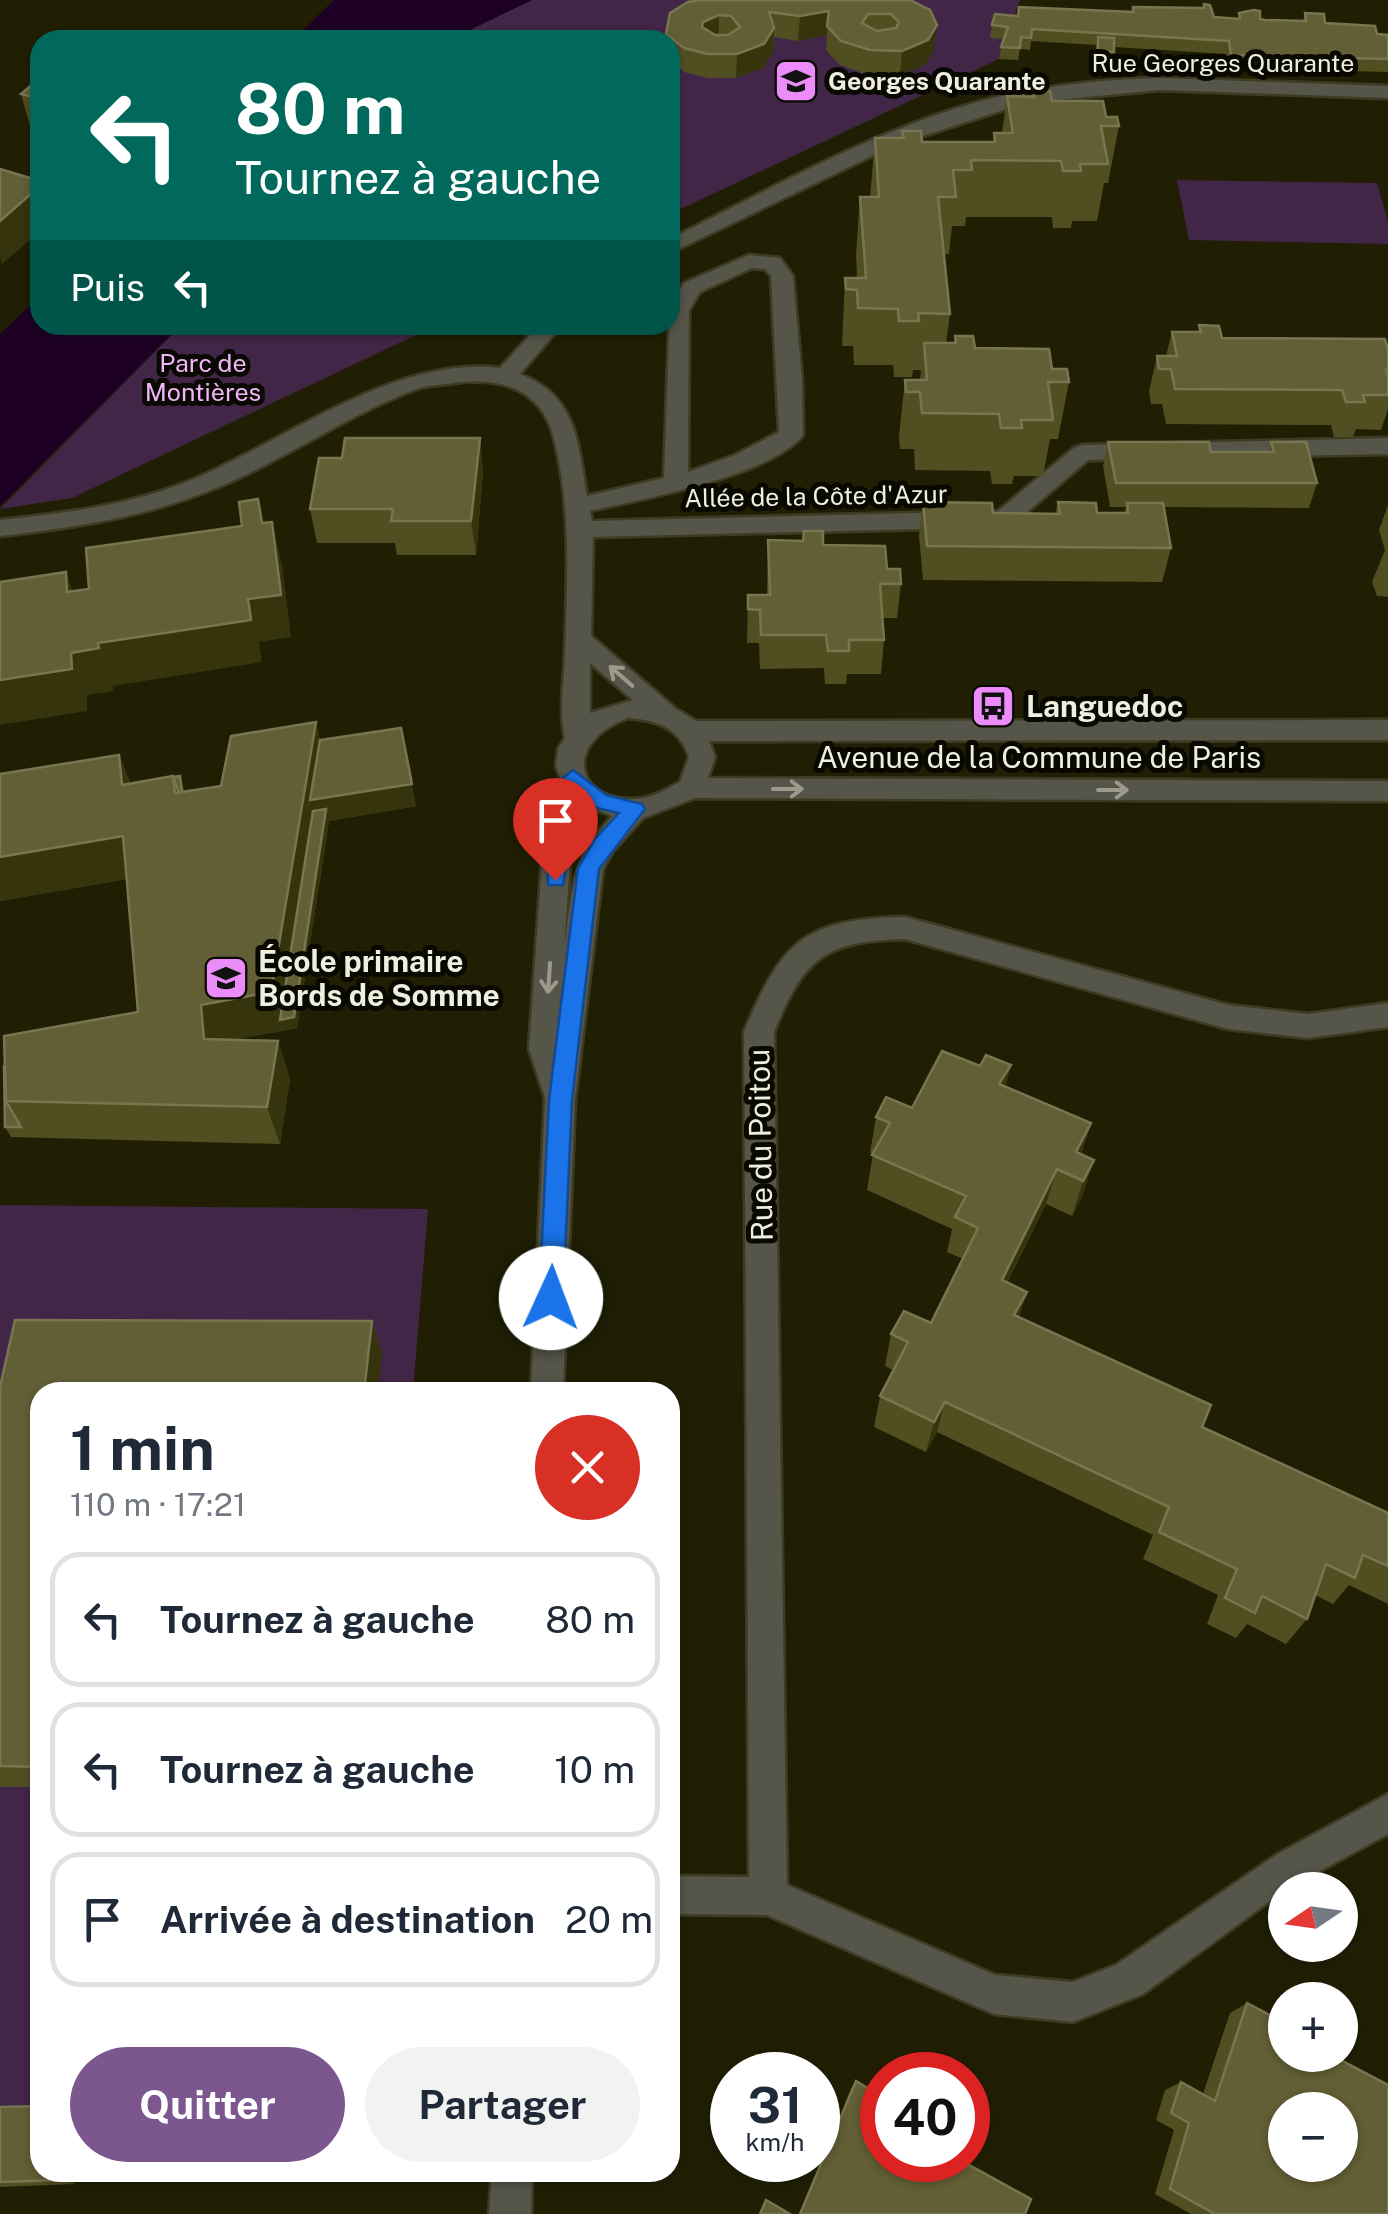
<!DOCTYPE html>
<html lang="fr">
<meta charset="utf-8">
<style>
body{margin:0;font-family:"Public Sans",sans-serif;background:#f2f2f3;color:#1f2937;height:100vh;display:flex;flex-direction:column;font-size:38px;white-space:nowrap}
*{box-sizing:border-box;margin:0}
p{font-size:32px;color:#747a83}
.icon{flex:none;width:55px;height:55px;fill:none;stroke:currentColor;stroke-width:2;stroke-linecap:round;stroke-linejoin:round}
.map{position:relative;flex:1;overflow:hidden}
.panel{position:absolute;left:30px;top:1382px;width:650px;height:800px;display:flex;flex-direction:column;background:#fff;border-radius:30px;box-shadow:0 2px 8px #0004}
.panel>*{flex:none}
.guide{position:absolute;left:30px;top:30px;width:650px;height:305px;border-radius:30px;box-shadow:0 2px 8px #0004;background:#00695c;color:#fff;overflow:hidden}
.needle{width:65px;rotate:257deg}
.fabs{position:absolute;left:1268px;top:1872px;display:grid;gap:20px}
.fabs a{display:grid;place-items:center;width:90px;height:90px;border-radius:50%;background:#fff;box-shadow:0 2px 8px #0004;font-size:50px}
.speed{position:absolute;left:710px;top:2052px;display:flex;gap:20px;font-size:50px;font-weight:700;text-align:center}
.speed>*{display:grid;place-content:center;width:130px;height:130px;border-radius:50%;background:#fff;box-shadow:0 2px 8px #0004;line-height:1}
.speed small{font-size:25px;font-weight:400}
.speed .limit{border:15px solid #d22;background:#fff;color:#111}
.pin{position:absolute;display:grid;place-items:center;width:85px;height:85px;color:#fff;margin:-102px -42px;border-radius:50% 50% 50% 0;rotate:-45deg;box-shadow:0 0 10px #0007}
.pin .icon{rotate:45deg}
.me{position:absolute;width:110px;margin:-55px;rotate:2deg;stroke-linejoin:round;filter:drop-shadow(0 0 8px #0008)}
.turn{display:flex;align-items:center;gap:35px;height:210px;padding:0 40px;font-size:45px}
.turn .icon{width:130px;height:130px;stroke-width:2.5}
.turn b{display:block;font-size:70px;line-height:85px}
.then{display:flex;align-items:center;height:95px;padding:0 40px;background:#0003;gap:20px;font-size:38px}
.round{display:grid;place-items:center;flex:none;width:105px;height:105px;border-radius:52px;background:#f2f2f3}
.overview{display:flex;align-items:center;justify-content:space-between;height:170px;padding:0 40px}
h1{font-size:60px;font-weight:700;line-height:75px}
.button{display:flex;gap:20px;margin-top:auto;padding:20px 40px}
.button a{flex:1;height:115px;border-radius:60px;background:#7b568f;color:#fff;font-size:40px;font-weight:700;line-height:115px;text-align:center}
.button a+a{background:#f2f2f3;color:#1f2937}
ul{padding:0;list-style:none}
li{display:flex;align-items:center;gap:30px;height:135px;margin:0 20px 15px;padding:0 20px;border:5px solid #e0e1e3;border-radius:30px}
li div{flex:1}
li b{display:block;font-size:38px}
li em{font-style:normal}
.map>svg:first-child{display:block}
.green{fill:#422647}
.water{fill:#1e0024}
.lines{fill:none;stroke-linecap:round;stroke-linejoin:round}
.minor-casing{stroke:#3d3c23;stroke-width:5}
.minor{fill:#565549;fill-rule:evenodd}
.wall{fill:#514e21}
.shaded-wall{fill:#36340d}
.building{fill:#625f36;stroke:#787650;stroke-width:2.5;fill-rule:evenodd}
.oneway{stroke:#9b9a8c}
.route{fill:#1a73e8;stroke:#114b97;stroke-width:2.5}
.labels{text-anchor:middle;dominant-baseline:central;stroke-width:10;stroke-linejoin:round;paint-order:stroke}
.far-street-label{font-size:25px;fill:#efefdf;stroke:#090801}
.far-poi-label{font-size:25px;font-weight:bold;fill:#efefdf;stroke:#090801;text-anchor:start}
.far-park-label{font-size:25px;fill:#f1b5fa;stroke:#090801}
.poi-label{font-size:30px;font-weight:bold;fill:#efefdf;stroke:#090801;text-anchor:start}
.street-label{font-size:30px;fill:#efefdf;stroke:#090801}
</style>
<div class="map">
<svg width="1388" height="2214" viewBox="0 0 1388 2214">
<rect width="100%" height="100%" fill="#201f04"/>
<g class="green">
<path d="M532 0H1020L999 59 670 214V40H449Z"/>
<path d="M1177 180 1377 183 1388 222V244L1189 240Z"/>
<path d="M181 325H437L72 498 0 509Z"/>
<path d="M0 1205 428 1209 413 1392H40V2111L0 2112Z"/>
</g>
<g class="water">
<path d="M334 0H532L449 40H293Z"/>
<path d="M40 296V325H181L0 506V334Z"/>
</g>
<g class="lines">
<g class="minor-casing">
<g id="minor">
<path d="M1160 78 1388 86V98L1160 90 1025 103 895 145 670 253V239C768 190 865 135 971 104 1033 86 1096 80 1160 78Z"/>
<path d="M749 255 780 258 793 276 802 380 803 435C771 476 641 499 590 511L592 521 998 511 1074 448 1082 445 1388 438V454L1088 460 1012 525 1004 527 593 537 591 636 676 709 696 721 1388 720V740L709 741 715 757 708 778 1388 781V801L695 798 643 818 613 851 603 869 575 1100 563 1392H531L545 1098 529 1049 543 846 560 777 556 766 558 749 565 738C559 713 564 681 565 655 567 584 572 510 554 438 541 388 501 377 454 383 442 385 428 385 417 389 344 416 279 464 206 492 139 518 71 528 0 536V520C66 513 132 505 194 479 289 439 393 356 500 368L539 325H562L520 374C577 396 578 443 587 496L664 478 670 305 684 283ZM752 268 765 269 771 276 779 432 735 455 688 472 689 310 700 292ZM590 663 633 700 590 713ZM628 718C656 720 679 727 689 757L680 782C668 788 656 796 643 798 579 808 557 745 628 718ZM580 804 612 816C570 862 572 892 564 951L571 846Z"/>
<path d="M905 917 1228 1005 1308 1014 1388 1003V1027L1308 1038 1228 1029 905 939C824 941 804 958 774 1032L787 1885 995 1975 1073 1982 1116 1965 1276 1855 1388 1794V1834L1285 1890 1143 1994 1073 2022 994 2014 767 1915 670 1914V1876L749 1877 744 1032C782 941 804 919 905 917Z"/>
<path d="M492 2172H532L531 2214H489Z"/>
</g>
</g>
<use href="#minor" class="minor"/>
</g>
<g class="wall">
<path d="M699 0H910L934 49 926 64 900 75H868L840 65 826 50 827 35 798 41 774 37 773 52 763 68 736 78H708L684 72 670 60V40H667L666 34Z"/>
<path d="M1204 4 1214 17 1238 18 1239 13 1265 20 1303 21 1305 13 1325 23 1377 34 1388 35V72L1228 68 1226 54 1114 47 1112 64 1095 63 1096 45 1031 41 1030 50 1020 49 1018 60 999 59 1003 39 990 38 992 25 1018 16 1132 12 1133 7 1203 8Z"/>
<path d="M40 78V131L31 129 21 94Z"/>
<path d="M1033 91 1052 101 1106 117 1119 126 1108 183H1104L1097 221H1072L1071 228H1053L1052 217H966L965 226H952L949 254H944L950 314 946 343H954L955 336 975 348 1052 369 1069 382 1058 439H1050L1043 476H1014L1012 484H992L990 471 915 470 914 449H900L899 436 905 380H920L921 370H913L912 377H894L893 365H854L853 346H842L845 278H857L856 254 860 197H870L875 138H902V131L922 142H993L994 133H1002L1007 96 1032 97Z"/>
<path d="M1199 325 1222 338 1388 350V409L1381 430 1356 429 1353 437H1334L1331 425 1166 424 1162 404H1151L1149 391 1157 356H1166L1172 332H1198Z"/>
<path d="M480 438 483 473 476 555H397L395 543H317L310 509 342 458Z"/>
<path d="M1108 442 1211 452H1268L1271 442 1317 483 1309 508 1164 507 1171 548 1162 582 923 580 919 536 923 502 993 513 1055 514 1058 502 1097 513H1124L1126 507H1110L1103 466Z"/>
<path d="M1388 505V597L1377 596 1372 582 1385 550 1379 530Z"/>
<path d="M768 540 823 545 887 569 901 584 897 618H883L884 640 881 674H847L846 684H825L824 668 760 669 759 643H747L748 595H767Z"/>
<path d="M320 741 416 806 329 821 297 1028 232 1040 278 1041 290 1079 280 1144 11 1137 5 1127 4 1065 138 1012 127 879 0 901V774L119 755 130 783 180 776 184 792 221 786Z"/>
<path d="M1005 1087 1091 1123 1081 1154 1094 1160 1082 1196 1072 1216 1046 1204 1007 1283 1027 1292 1019 1317 1202 1427 1388 1513V1604L1349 1585 1333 1604 1315 1595 1307 1619 1286 1644 1247 1624 1236 1638 1207 1624 1218 1595 1143 1559 1153 1535 937 1432 926 1452 874 1427 880 1396 893 1370 885 1366 891 1334 931 1323 963 1259 947 1252 952 1229 867 1190 873 1154 870 1153 876 1117Z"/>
<path d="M372 1321 382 1353 40 1392V1787H0V1387Z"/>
<path d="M1247 2003 1388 2214H1191L1155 2194 1174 2130 1156 2120 1165 2090 1181 2082 1203 2094 1230 2013Z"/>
<path d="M856 2081 882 2160 1025 2214H799L851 2089Z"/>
<path d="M0 2107 40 2172H76L75 2184 0 2187Z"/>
</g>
<g class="shaded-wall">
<path d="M829 11 827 35 798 41 800 16Z"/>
<path d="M719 15V39L703 46V22Z"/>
<path d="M937 25 934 49 926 64 900 75 902 51Z"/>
<path d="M774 28 773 52 763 68 736 78 737 54Z"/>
<path d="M40 186V231L2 264 0 258V221Z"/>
<path d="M480 438 483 473 476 555 471 521Z"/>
<path d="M272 522 282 565 291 637 259 642 262 662 113 686V691L87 695V711L0 725V680L98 643 248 599Z"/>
<path d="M66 572 81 615 67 592Z"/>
<path d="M316 722 326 764 412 784 416 806 329 821 297 1028 215 1043 204 1039 201 1005Z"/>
<path d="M119 755 134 796 136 813 179 806 175 793 173 776 183 806 180 776 184 788 189 834 183 818 137 826 122 785Z"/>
<path d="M123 836 138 877 0 901V857Z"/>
<path d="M278 1041 290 1079 280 1144 267 1107Z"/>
<path d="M1011 1065 1002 1102 999 1084Z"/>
<path d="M1091 1123 1079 1160 1076 1152Z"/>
<path d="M1094 1160 1082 1196 1072 1216 1083 1181Z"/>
<path d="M1057 1169 1046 1204 992 1313 1002 1280Z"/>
<path d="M1027 1292 1016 1324 1014 1315Z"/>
<path d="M372 1321 382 1353 378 1392H364Z"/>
<path d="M945 1402 937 1432 926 1452 934 1422Z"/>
<path d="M62 2172H76L75 2184 61 2180Z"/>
</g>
<g class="building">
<path d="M699 0H910L930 10 937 25 928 40 902 51 870 50 841 41 827 26 829 11 800 16 769 12 774 28 764 44 737 54H708L684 48 666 34 670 13 688 2ZM868 14H891L899 22 896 28 877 31 862 23ZM719 15 731 16 740 27 728 35H715L702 27 703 22Z"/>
<path d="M1204 4 1210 5 1214 17 1240 19 1239 13 1254 10 1260 11V19L1265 20 1306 21 1305 13 1324 14 1325 23 1375 26 1377 34 1388 35V59L1231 55 1229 41 1032 29 1031 38 1021 37 1020 48 1001 47 1008 27 992 25 995 14 1018 16 1019 7 1133 12V7L1204 8Z"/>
<path d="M1098 37 1114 38V52L1098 51Z"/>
<path d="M40 78V99L21 94Z"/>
<path d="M1033 91H1050L1052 101H1103L1106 117H1117L1119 126H1101L1108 164H1080L1081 171H1063L1061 161 971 160 972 170H953L956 197H938L950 314 918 313 919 321H899L898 309 858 308 857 290 846 289 845 278H866L860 197H879L875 138H904L902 131H921L922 142H995L994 133H1013L1007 96 1034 97Z"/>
<path d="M0 169 40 181V186L0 221Z"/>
<path d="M1199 325 1219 326 1222 338 1385 339 1388 350V370H1386L1388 377V395H1363L1365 402H1346L1342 390 1175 389 1171 369H1159L1157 356H1177L1172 332H1201Z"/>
<path d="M955 336H973L975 348 1049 349 1052 369H1067L1069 382H1048L1053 420H1021L1022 428H1001L999 414 922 413 920 392H906L905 380H927L924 343H956Z"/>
<path d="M345 438H480L471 521H391L393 509H310L319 458H342Z"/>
<path d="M1108 442H1209L1211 452H1274L1271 442H1306L1317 483H1116Z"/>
<path d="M258 499 262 523 272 522 281 595 248 599 251 620 98 643 99 648 71 653 72 669 0 680V582L66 572 67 592 89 589 86 548 242 526 239 502Z"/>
<path d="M923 502 992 503 993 513 1060 514 1058 502 1096 503 1097 513H1128L1127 503H1163L1171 548 927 546Z"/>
<path d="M804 531H823V545L885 546 887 569H900L901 584H880L884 640H849V651H828L826 635H761L760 610 748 609V595H770L768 540 803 541Z"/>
<path d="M316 722 271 992 201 1005 204 1039 278 1041 267 1107 6 1101 4 1036 138 1012 123 836 0 857V774L119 755 122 785 173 776 175 793 221 786 231 736Z"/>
<path d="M401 728 412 784 310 800 320 740Z"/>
<path d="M180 776 182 792 179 793 173 777Z"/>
<path d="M326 809 294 1017 280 1020 313 811Z"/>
<path d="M942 1051 980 1066 986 1055 1011 1065 999 1084 1091 1123 1076 1152 1094 1160 1083 1181 1057 1169 1002 1280 1027 1292 1014 1315 1211 1405 1202 1427 1388 1513V1566L1363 1555 1355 1578 1326 1564 1307 1619 1262 1596 1255 1613 1225 1598 1237 1569 1159 1532 1169 1507 945 1402 934 1422 880 1396 908 1342 891 1334 904 1311 931 1323 978 1228 955 1217 966 1196 872 1155 890 1123 876 1117 886 1097 912 1108Z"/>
<path d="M4 1065 6 1101 21 1127H5Z"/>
<path d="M15 1320 372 1321 364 1392H40V1767L0 1766V1387Z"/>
<path d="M1247 2003 1285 2023V2055H1331L1388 2085V2214H1215L1170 2189 1189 2123 1171 2113 1181 2082 1215 2101ZM1285 2110H1340V2165H1285Z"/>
<path d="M856 2081 882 2097V2160H960L1031 2199 1025 2214H800Z"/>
<path d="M40 2106V2172H62L61 2180 0 2182V2107Z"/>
<path d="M766 2200 790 2214H760Z"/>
</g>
<defs><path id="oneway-shaft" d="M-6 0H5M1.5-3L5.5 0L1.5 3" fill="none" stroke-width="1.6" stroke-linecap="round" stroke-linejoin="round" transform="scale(2.5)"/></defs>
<g class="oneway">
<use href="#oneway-shaft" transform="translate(621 676) rotate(-139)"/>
<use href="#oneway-shaft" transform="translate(788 789)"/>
<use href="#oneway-shaft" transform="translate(1113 790)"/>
<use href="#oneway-shaft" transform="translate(549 978) rotate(94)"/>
</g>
<path class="route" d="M573 770 606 795 642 804 645 809 599 869 572 1100 563 1298 560 1305 551 1309 543 1305 539 1298 549 1100 578 868 595 839 619 813 593 807 579 795 563 885H548L547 846 563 778Z"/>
<defs>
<g id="school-square" transform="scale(2.25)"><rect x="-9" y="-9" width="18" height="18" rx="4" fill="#ec8cfa" stroke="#090801"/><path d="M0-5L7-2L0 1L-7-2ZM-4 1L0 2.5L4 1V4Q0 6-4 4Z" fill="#111"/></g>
<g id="bus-square" transform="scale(2.25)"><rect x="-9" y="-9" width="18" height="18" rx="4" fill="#ec8cfa" stroke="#090801"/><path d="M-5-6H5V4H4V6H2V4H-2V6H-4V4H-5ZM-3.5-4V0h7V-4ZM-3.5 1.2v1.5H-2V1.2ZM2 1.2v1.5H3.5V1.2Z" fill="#111"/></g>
</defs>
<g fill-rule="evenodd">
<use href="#school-square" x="796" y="81"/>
<use href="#bus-square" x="993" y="706"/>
<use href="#school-square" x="226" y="978"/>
</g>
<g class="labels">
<g class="far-street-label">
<text x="1223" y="63">Rue Georges Quarante</text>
<text transform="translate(816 496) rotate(-1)">Allée de la Côte d'Azur</text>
</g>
<g class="far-poi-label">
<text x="828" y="81">Georges Quarante</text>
</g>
<g class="far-park-label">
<text x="203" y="363">Parc de<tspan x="203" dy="29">Montières</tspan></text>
</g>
<g class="poi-label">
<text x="1026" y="706">Languedoc</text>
<text x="258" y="961">École primaire<tspan x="258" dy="34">Bords de Somme</tspan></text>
</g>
<g class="street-label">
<text x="1039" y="757">Avenue de la Commune de Paris</text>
<text transform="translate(760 1145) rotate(-91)">Rue du Poitou</text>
</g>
</g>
</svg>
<div class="fabs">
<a><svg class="needle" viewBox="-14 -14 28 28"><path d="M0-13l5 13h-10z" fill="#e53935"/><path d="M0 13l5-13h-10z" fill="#747a83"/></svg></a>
<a>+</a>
<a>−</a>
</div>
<div class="speed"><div>31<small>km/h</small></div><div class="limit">40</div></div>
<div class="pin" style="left:555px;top:880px;background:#d93025"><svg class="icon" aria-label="arrive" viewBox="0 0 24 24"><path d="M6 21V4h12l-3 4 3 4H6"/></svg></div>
<svg class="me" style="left:551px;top:1298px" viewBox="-20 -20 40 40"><circle r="19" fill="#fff"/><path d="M0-13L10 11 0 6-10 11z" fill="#1a73e8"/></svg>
<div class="guide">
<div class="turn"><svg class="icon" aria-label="left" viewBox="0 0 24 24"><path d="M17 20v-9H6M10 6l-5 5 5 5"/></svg><div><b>80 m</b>Tournez à gauche</div></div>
<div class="then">Puis<svg class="icon" aria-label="left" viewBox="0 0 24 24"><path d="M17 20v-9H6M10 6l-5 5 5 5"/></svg></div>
</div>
<section class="panel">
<div class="overview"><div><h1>1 min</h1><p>110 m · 17:21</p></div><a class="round" style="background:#d93025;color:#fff"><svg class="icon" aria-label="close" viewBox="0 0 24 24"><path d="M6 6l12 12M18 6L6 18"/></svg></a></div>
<ul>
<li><svg class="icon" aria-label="left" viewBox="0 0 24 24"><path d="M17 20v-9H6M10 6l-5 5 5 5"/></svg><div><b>Tournez à gauche</b></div><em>80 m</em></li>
<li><svg class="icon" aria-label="left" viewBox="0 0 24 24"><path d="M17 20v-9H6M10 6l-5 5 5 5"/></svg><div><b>Tournez à gauche</b></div><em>10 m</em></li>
<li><svg class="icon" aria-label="arrive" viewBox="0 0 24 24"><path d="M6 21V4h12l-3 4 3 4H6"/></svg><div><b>Arrivée à destination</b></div><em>20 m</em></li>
</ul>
<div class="button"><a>Quitter</a><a>Partager</a></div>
</section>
</div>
